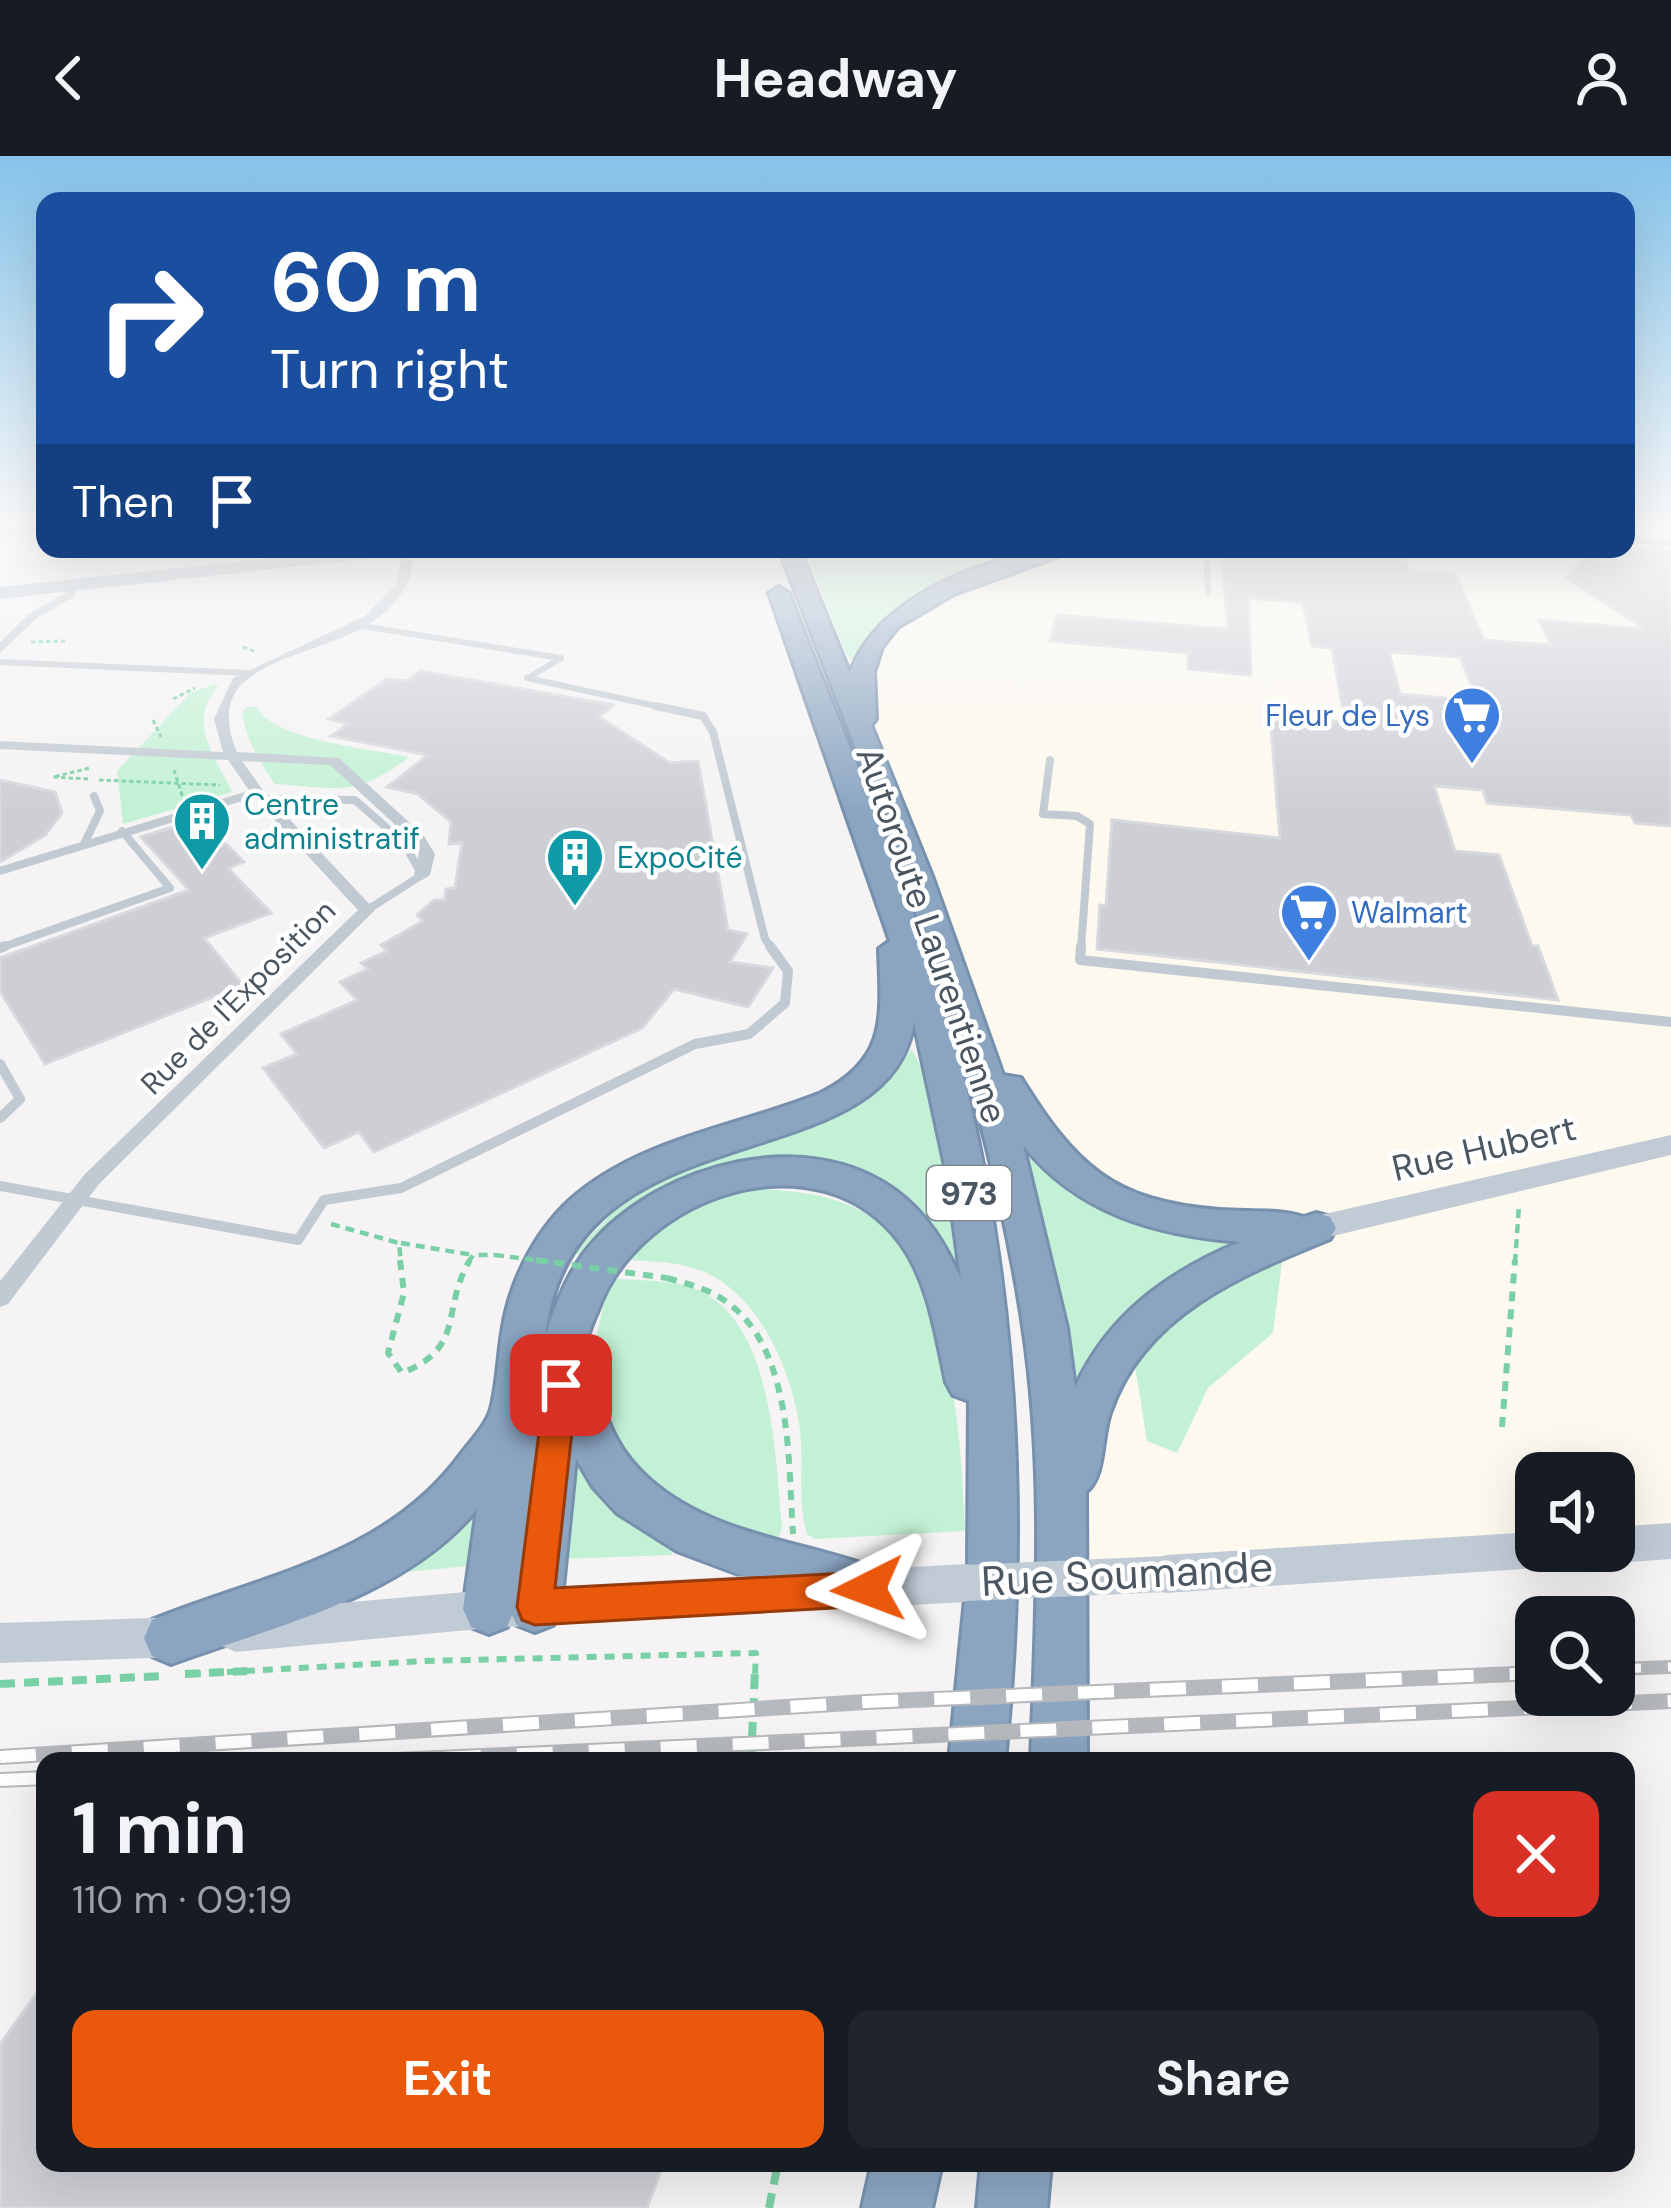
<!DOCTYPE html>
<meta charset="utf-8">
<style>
body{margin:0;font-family:"DM Sans",sans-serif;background:#20242c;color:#f1f3f6;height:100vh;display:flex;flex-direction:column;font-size:45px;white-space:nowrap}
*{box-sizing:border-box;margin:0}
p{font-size:39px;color:#9ea1a6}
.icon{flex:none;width:66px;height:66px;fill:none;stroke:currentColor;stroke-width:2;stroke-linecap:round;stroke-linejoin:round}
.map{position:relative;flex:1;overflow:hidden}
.panel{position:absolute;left:36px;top:1596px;width:1599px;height:420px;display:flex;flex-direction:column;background:#171b24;border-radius:24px;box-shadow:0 12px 48px #0002}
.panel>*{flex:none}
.guide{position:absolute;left:36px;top:36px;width:1599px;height:366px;border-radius:24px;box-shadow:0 12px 48px #0002;background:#1a4fa0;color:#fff;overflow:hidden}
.tools{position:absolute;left:1515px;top:1296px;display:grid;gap:24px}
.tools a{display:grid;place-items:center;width:120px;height:120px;border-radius:24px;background:#171b24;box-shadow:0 12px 48px #0002;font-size:60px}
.pin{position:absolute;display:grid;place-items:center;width:102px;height:102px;color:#fff;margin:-51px;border-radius:24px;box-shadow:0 6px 18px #0006}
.me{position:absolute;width:132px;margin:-66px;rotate:267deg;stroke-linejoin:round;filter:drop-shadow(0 0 9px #0008)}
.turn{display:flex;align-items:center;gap:42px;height:252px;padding:0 36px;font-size:54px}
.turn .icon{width:156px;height:156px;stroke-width:2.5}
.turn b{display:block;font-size:84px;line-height:102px}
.then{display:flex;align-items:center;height:114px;padding:0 36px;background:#0003;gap:24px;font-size:45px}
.round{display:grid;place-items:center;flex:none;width:126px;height:126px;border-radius:24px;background:#20242c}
.head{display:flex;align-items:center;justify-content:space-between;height:204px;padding:0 36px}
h1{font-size:72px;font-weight:700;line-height:90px}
.primary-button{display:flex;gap:24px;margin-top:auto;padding:24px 36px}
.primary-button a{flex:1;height:138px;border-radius:24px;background:#ea580c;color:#fff;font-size:48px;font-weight:700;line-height:138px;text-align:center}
.primary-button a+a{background:#20242c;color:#f1f3f6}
header{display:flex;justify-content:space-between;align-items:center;height:156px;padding:0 36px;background:#171b24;font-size:54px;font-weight:700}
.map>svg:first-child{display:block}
.commercial{fill:#fdf9ef}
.green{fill:#c3f1d5}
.building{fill:#cdcfd5;stroke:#d7d9de;stroke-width:3;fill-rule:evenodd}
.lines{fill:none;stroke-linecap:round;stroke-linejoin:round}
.highway-casing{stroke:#7690ad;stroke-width:6}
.path-far3{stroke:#7ad0a6;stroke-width:3;stroke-dasharray:4.5 3;stroke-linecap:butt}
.path-far2{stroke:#7ad0a6;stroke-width:4.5;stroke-dasharray:9 6;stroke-linecap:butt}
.path-far1{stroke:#7ad0a6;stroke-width:6;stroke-dasharray:10 8;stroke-linecap:butt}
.path{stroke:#7ad0a6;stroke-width:8;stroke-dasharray:15 9;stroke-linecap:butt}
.lane-far2{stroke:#c1cad2;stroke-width:6}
.lane-far1{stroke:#c1cad2;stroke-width:8}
.lane{stroke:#c1cad2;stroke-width:10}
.street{fill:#c1cad2;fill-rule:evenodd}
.secondary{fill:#c1cbd6;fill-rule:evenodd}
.primary{fill:#b3c2d1;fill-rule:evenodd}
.highway{fill:#8ba5c1;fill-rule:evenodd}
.rail-far1-casing{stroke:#b5b8bd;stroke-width:14}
.rail-casing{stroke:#b5b8bd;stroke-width:16}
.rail-far1{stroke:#fff;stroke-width:9;stroke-dasharray:27;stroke-linecap:butt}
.rail{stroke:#fff;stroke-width:12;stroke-dasharray:36;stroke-linecap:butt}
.path-bridge-far1{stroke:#7ad0a6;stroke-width:4.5;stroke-dasharray:9 6;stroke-linecap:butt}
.path-bridge{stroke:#7ad0a6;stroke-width:6;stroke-dasharray:10 8;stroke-linecap:butt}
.secondary-bridge{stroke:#c1cbd6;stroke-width:36}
.route{fill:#ea580c;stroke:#983908;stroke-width:3}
.labels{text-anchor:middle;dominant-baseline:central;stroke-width:9;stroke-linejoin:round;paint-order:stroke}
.far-shop-label{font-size:30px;fill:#366cbe;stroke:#fff;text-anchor:end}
.far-culture-label{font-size:30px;fill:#0d838f;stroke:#fff;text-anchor:start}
.far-street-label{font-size:30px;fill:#4a5661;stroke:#fff}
.shield{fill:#fff;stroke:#808990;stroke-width:3}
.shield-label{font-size:33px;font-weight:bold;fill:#4a5661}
.street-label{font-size:36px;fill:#4a5661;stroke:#fff}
.near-street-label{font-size:42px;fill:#4a5661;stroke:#fff}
</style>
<header><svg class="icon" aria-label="back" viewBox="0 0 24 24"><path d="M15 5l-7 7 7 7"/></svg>Headway<svg class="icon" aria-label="person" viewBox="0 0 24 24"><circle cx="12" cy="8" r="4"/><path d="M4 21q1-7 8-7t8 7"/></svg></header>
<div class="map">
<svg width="1671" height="2052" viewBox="0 0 1671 2052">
<rect width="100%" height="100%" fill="#f5f3f3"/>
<path class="commercial" d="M1626 367H1671V1385L1614 1389V1317H1536V1394L1070 1422 1063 1378 1151 1059 1018 953 1002 914 975 885 865 586 876 482 945 435 1069 393H1626Z"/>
<g class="green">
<path d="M804 393H1058C989 417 888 430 857 505H851L844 493Z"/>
<path d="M215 528 218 530C187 566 214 599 232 636L123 668 117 615 190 537Z"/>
<path d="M248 551H257C272 584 373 593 409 601 356 642 338 632 275 628 259 606 246 583 242 556Z"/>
<path d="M911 893C939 930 958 1102 967 1156L942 1095 781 1006 586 1099 573 1098 624 1045 675 1016 846 956 887 925Z"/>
<path d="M1023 985 1047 1007 1245 1085 1086 1223 1077 1221Z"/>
<path d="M757 1033C869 1036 913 1074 941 1180 958 1245 962 1308 965 1375L815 1383 807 1378C797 1345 804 1308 800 1274 792 1213 756 1128 690 1111 670 1105 646 1106 625 1103 663 1062 702 1044 757 1033Z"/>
<path d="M1283 1099 1273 1177 1208 1232 1177 1297 1147 1285 1135 1210 1200 1133Z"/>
<path d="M610 1122C635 1125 669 1123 693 1132 774 1161 775 1302 782 1372L776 1387 675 1350 636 1317 593 1245 590 1207Z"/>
<path d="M569 1283 674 1392 671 1399 560 1403Z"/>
<path d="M479 1340 470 1410 382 1418Z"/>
</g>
<g class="building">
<path d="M1626 392 1671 394V670L1635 667 1631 659 1487 647 1483 634 1434 630 1455 695 1499 699 1532 790H1538L1558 844 1097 793 1100 749 1106 750 1112 664 1280 682 1270 559 1345 566 1332 492 1312 490 1303 446 1248 442 1251 519 1188 513V497L1050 485 1057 459 1228 473 1221 393H1401L1410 415 1455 418 1484 484 1551 489 1539 464 1645 473 1566 422 1592 393ZM1389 496 1460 501 1478 545 1400 538Z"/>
<path d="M420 515 613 549 599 561 670 607 698 605 728 774 747 778 730 806 773 812 748 851 674 833 642 872 374 996 359 976 324 992 263 912 297 898 281 878 357 844 340 826 368 813 361 807 387 795 381 789 423 765 417 759 434 744H445L446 733 455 732 462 687 449 688 451 666 418 638 387 631 428 599 331 580 348 568 329 563 387 523 408 525Z"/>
<path d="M0 624 55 636 62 657 45 679 0 706Z"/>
<path d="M189 666 214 692 226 688 244 706 228 712 271 757 204 782 243 829 45 908 0 835V802L189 734 141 681Z"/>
<path d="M45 1826V2007H664L647 2052H0V1888Z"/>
</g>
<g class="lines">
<g class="highway-casing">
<g id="highway">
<path d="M779 393H799L850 518C877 437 999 393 1079 393L954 438 898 471 882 491 874 516 876 563 871 569 932 720 1003 919 1021 922C1075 1009 1112 1046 1220 1054 1247 1056 1278 1053 1304 1061L1316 1057 1330 1061 1336 1072 1330 1083C1241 1119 1143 1159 1110 1257 1101 1282 1106 1319 1086 1336L1087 1605H1031C1036 1460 1045 1315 1023 1170 983 901 876 646 779 393ZM1023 989C1078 1058 1156 1079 1240 1086 1168 1116 1108 1159 1075 1232L1067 1172Z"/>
<path d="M779 431 789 437C850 599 923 758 965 926 1020 1150 1028 1377 1005 1605H949L968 1413 969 1245 953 1239 946 1226C936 1180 929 1127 901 1088 820 977 640 1038 598 1154 593 1166 584 1184 587 1197 588 1207 596 1220 598 1231 607 1269 620 1298 650 1324 716 1382 808 1385 886 1416L894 1433 886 1450 868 1458 765 1428 677 1395 617 1357 593 1331 576 1302 561 1451 553 1469 535 1476 517 1469 512 1459 507 1471 489 1478 471 1471 463 1453 477 1353C404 1442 274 1470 171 1508L152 1500 144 1482 152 1464C263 1419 386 1401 461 1298 471 1285 487 1268 491 1253 498 1227 498 1198 503 1171 511 1122 538 1070 577 1038 647 981 740 970 821 937 889 903 881 859 879 793L890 785 769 437ZM914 866 947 1019 961 1123C945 1088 927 1058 896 1035 807 969 664 1008 595 1084 570 1110 556 1147 545 1181 571 944 888 1032 914 866Z"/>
<path d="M872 2007H942L932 2052H862Z"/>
<path d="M981 2007H1051L1047 2052H977Z"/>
</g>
</g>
<g class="path-far3">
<path d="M31 486 68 485"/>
<path d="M243 491 256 496"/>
<path d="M173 543 195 532"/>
<path d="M153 564 161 581"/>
<path d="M174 614 183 642"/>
<path d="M88 623 53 621 90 612"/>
<path d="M99 624 220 629"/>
</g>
<g class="path-far2">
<path d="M331 1068 399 1087 401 1107"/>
<path d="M401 1087 473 1099"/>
<path d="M468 1107 473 1099H495"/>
<path d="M1515 1107 1519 1049"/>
</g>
<g class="path-far1">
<path d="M400 1104 404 1137 388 1197 402 1217C467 1191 440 1154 470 1104"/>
<path d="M667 1122C688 1128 710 1133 728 1147 793 1195 788 1306 793 1378"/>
<path d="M1502 1271 1515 1104"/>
<path d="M191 1518 425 1505 756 1497 755 1518"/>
</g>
<g class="path">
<path d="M185 1518 247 1515"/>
<path d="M0 1528 162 1520"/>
<path d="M751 1605 755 1515"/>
<path d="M769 2052 778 2007"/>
</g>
<g class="lane-far2">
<path d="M1626 384 1671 387"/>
<path d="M1206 393 1208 436"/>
<path d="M356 469 561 502"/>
<path d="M0 506 248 517"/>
<path d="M527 522 670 553"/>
<path d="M528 522 561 502"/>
</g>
<g class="lane-far1">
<path d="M656 550 703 560 713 576 765 783 772 793"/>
<path d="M1050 604 1043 658 1077 660 1090 668 1081 793"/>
<path d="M265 643 355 644 404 687 422 719 367 754"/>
<path d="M84 688 100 655 94 640"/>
<path d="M0 715 258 636"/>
<path d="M0 792 170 732 122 675"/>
</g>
<g class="lane">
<path d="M1081 790 1080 804 1671 866"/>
<path d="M0 792 5 790"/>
<path d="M0 908 20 943 0 962"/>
<path d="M0 1030 298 1084 324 1044 401 1032 695 888 749 878 785 847 788 815 770 790"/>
</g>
<g class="street">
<path d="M45 368V374L0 379V373Z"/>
<path d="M125 393H189L146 401Z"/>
<path d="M403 393H413C412 405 413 419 406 430 371 493 291 486 244 526 223 544 227 573 237 596L339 602 424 680 435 698 430 719 422 724 416 722 414 719 419 698 413 685 330 609 242 605 265 637 375 754 99 1028 8 1148 0 1151V1125L85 1018 358 754 255 643 228 604 0 593V585L223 596 214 563 233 522 365 460 396 429Z"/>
<path d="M70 427 80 429 74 441 37 462 0 497V486L29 458 65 437Z"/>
</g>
<g class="secondary">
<path d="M1671 979V999L1316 1084 1305 1080 1300 1072 1305 1064 1316 1060Z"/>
<path d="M1671 1367V1403L1614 1407 1600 1402 1597 1395H1614V1371Z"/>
<path d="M1536 1376V1395H1555L1550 1407 1536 1412 1166 1437 1152 1431 1146 1418 1152 1405 1166 1399Z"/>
<path d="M966 1408 980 1414 986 1427 980 1440 966 1446 489 1472 236 1496 222 1490 216 1476 222 1462 236 1456 489 1434Z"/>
<path d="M182 1461 196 1467 202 1481 196 1495 182 1501 0 1507V1467Z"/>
</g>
<path class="primary" d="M359 393H419L410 398 0 443V431Z"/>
<use href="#highway" class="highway"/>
<g class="rail-far1-casing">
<g id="rail-far1">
<path d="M1614 1513 1671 1511"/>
<path d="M1521 1518 1536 1517"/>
</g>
</g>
<g class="rail-casing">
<g id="rail">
<path d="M0 1601 866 1546 1536 1517"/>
<path d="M373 1605 1671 1545"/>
<path d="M0 1624 45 1622"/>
</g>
</g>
<use href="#rail-far1" class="rail-far1"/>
<use href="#rail" class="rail"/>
<path class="path-bridge-far1" d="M495 1099 558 1107"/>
<path class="path-bridge" d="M536 1104 667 1122"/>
<path class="secondary-bridge" d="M966 1427 1166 1418"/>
</g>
<linearGradient id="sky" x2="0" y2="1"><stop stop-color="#85c3ea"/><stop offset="0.56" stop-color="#fafafa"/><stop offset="1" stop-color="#fafafa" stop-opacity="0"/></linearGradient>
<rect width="1671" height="655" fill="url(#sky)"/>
<path class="route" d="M561 1216 572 1219 577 1229 555 1432 868 1416 881 1421 886 1433 881 1445 868 1450 535 1469 522 1464 517 1451 545 1229 549 1219Z"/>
<defs>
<g id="supermarket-pin" transform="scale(3)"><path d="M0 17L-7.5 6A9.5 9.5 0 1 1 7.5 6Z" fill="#3f7fe0" stroke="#fff"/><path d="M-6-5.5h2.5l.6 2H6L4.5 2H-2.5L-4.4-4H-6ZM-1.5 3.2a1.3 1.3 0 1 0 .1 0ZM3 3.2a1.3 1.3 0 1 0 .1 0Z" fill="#fff"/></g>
<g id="building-pin" transform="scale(3)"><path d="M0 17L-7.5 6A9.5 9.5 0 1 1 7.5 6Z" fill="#0f9aa8" stroke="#fff"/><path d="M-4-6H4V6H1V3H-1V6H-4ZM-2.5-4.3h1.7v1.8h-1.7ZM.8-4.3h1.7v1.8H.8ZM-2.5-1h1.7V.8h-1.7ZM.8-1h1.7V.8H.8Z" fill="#fff"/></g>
</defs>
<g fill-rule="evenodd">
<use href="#supermarket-pin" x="1472" y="559"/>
<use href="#building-pin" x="202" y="665"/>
<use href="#building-pin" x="575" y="701"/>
<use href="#supermarket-pin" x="1309" y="756"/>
</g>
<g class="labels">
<g class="far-shop-label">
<text x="1430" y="559">Fleur de Lys</text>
<text x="1351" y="756" text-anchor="start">Walmart</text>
</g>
<g class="far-culture-label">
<text x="244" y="648">Centre<tspan x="244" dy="34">administratif</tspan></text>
<text x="617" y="701">ExpoCité</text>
</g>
<g class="far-street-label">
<text transform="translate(238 841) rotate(-45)">Rue de l'Exposition</text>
</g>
<rect class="shield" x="927" y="1010" width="84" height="54" rx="9"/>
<g class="shield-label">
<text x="969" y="1037">973</text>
</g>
<g class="street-label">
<text transform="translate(932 779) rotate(71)">Autoroute Laurentienne</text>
<text transform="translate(1484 992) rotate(-13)">Rue Hubert</text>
</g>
<g class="near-street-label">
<text transform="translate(1127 1418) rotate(-3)">Rue Soumande</text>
</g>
</g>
</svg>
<div class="tools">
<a><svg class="icon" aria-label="sound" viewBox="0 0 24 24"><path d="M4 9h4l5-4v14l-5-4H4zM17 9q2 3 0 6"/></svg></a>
<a><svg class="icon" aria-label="search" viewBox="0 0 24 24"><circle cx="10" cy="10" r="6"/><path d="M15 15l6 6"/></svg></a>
</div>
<div class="pin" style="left:561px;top:1229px;background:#d93025"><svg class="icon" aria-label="arrive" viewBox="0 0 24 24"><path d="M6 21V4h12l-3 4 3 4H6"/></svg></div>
<svg class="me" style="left:868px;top:1433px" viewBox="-20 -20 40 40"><path d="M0-17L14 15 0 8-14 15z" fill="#ea580c" stroke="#fff" stroke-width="4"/></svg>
<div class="guide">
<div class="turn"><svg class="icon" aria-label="right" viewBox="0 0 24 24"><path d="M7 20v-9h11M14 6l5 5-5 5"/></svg><div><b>60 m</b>Turn right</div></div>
<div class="then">Then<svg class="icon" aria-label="arrive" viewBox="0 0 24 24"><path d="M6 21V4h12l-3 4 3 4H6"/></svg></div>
</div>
<section class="panel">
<div class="head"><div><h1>1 min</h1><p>110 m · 09:19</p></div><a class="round" style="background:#d93025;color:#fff"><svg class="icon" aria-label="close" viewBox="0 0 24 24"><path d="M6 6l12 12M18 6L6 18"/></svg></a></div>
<div class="primary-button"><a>Exit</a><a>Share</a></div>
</section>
</div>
